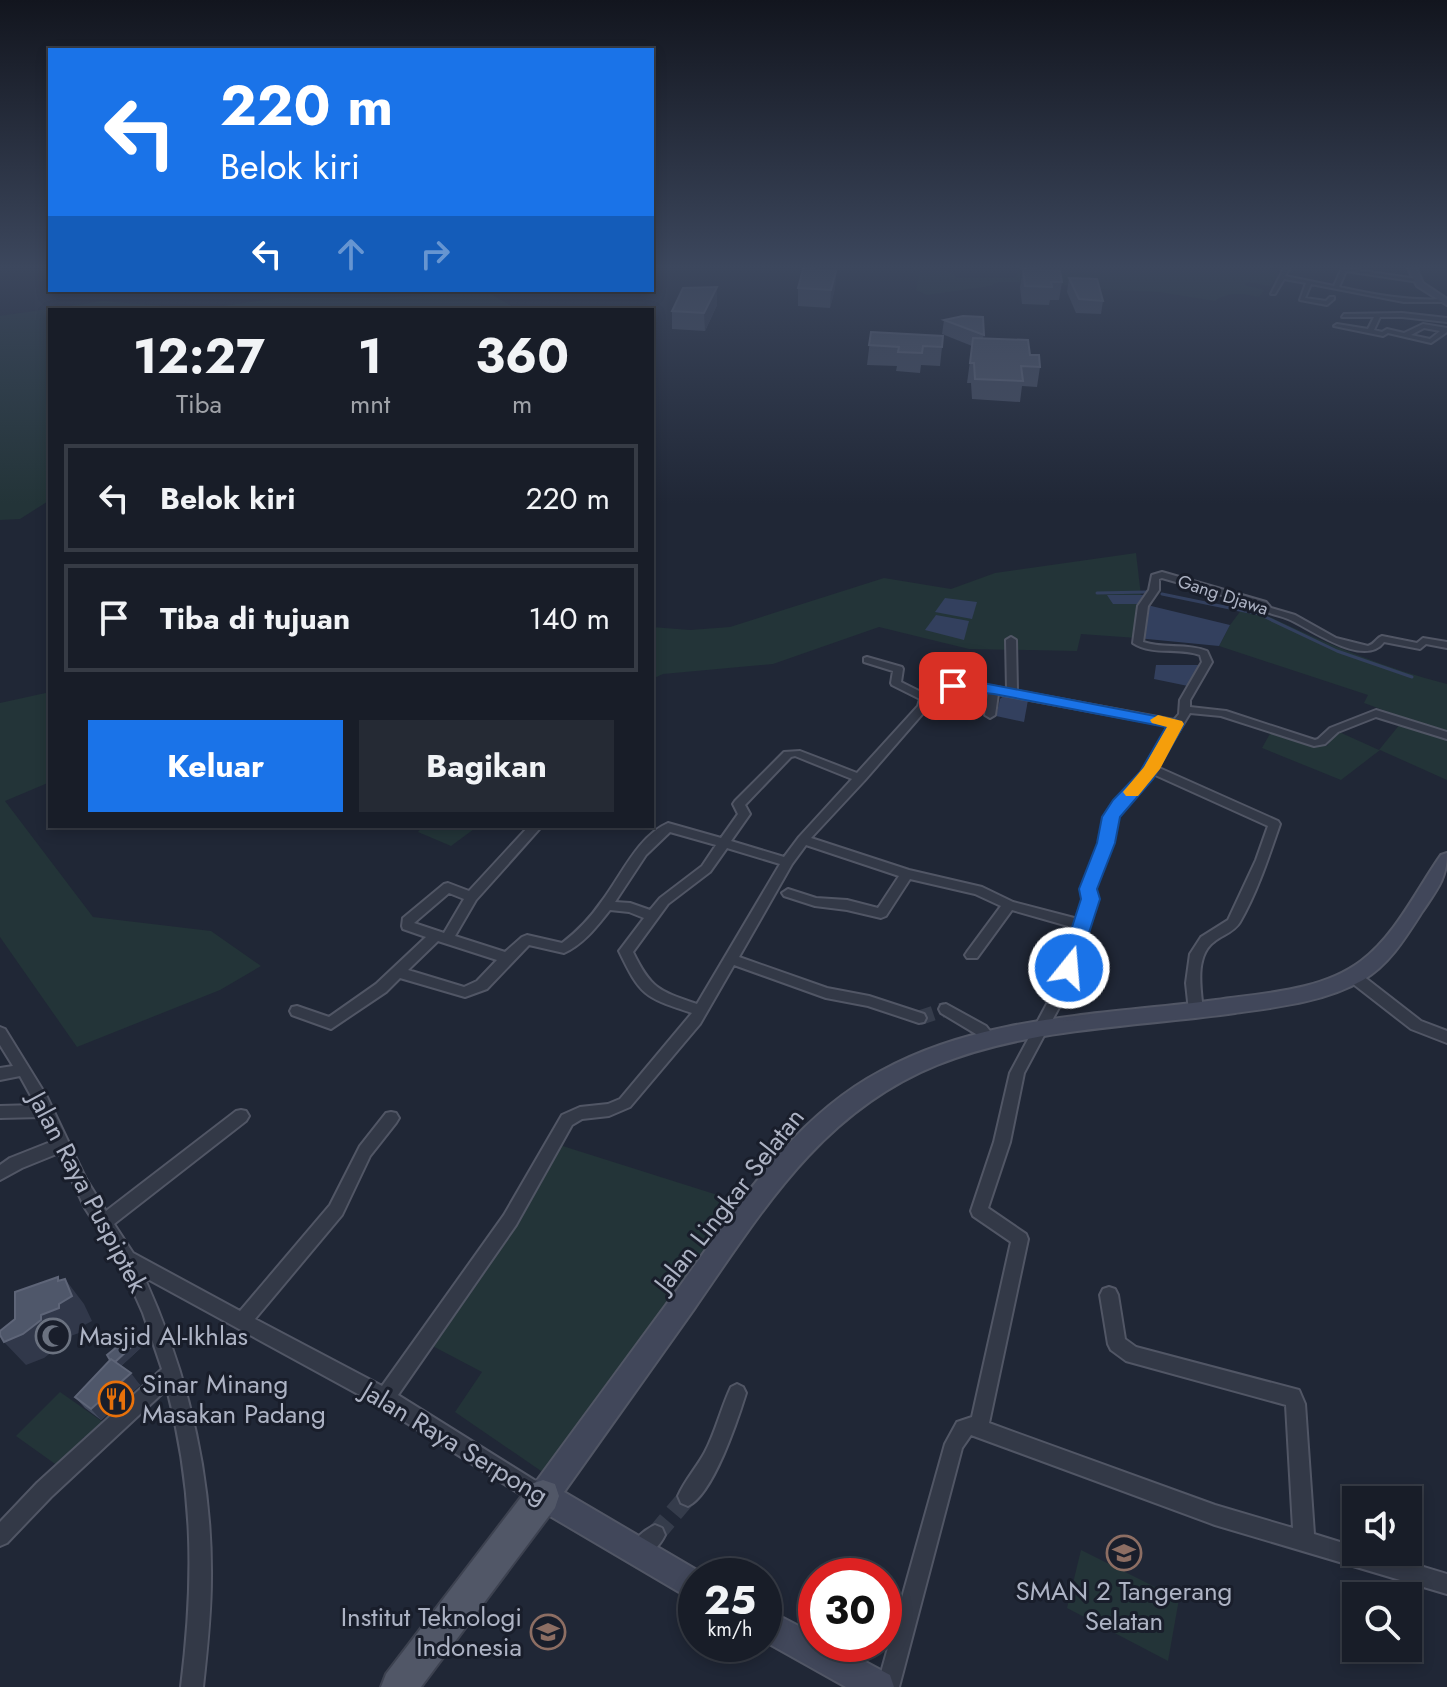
<!DOCTYPE html>
<html lang="id">
<style>
body{margin:0;font-family:Jost,sans-serif;background:#252a34;color:#f1f3f6;height:100vh;display:flex;flex-direction:column;font-size:30px;white-space:nowrap}
*{box-sizing:border-box;margin:0}
p{font-size:26px;color:#9fa2a8}
.icon{flex:none;width:44px;height:44px;fill:none;stroke:currentColor;stroke-width:2;stroke-linecap:round;stroke-linejoin:round}
.map{position:relative;flex:1;overflow:hidden}
.sheet{position:absolute;left:48px;top:308px;width:606px;height:520px;display:flex;flex-direction:column;background:#181d28;border-radius:0px;box-shadow:0 4px 12px #0003,0 0 0 2px #363b45}
.sheet>*{flex:none}
.guide{position:absolute;left:48px;top:48px;width:606px;height:244px;border-radius:0px;box-shadow:0 4px 12px #0003,0 0 0 2px #363b45;background:#1a73e8;color:#fff;overflow:hidden}
.fabs{position:absolute;left:1342px;top:1486px;display:grid;gap:16px}
.fabs a{display:grid;place-items:center;width:80px;height:80px;border-radius:0px;background:#181d28;box-shadow:0 4px 12px #0003,0 0 0 2px #363b45;font-size:40px}
.speed{position:absolute;left:678px;top:1558px;display:flex;gap:16px;font-size:40px;font-weight:700;text-align:center}
.speed>*{display:grid;place-content:center;width:104px;height:104px;border-radius:50%;background:#181d28;box-shadow:0 4px 12px #0003,0 0 0 2px #363b45;line-height:1}
.speed small{font-size:20px;font-weight:400}
.speed .limit{border:12px solid #d22;background:#fff;color:#111}
.pin{position:absolute;display:grid;place-items:center;width:68px;height:68px;color:#fff;margin:-34px;border-radius:16px;box-shadow:0 4px 12px #0006}
.me{position:absolute;width:88px;margin:-44px;rotate:17deg;stroke-linejoin:round;filter:drop-shadow(0 0 6px #0008)}
.turn{display:flex;align-items:center;gap:28px;height:168px;padding:0 40px;font-size:36px}
.turn .icon{width:104px;height:104px;stroke-width:2.5}
.turn b{display:block;font-size:56px;line-height:68px}
.lanes{display:flex;align-items:center;height:76px;padding:0 40px;background:#0003;justify-content:center;gap:40px;direction:ltr}
.lanes .off{opacity:.35}
.eta{display:flex;justify-content:space-evenly;align-items:center;height:136px;text-align:center}
.eta b{font-size:48px;font-weight:700;line-height:56px}
.primary-button{display:flex;gap:16px;margin-top:auto;padding:16px 40px}
.primary-button a{flex:1;height:92px;border-radius:0px;background:#1a73e8;color:#fff;font-size:32px;font-weight:700;line-height:92px;text-align:center}
.primary-button a+a{background:#252a34;color:#f1f3f6}
ul{padding:0;list-style:none}
li{display:flex;align-items:center;gap:24px;height:108px;margin:0 16px 12px;padding:0 24px;border:4px solid #363b45;border-radius:0px}
li div{flex:1}
li b{display:block;font-size:30px}
li em{font-style:normal}
.map>svg:first-child{display:block}
.green{fill:#233438}
.water{fill:#33405e}
.lines{fill:none;stroke-linecap:round;stroke-linejoin:round}
.stream{stroke:#33405e;stroke-width:3}
.street-tunnel-far1{stroke:#353c4b;stroke-width:15;stroke-dasharray:15 8;stroke-linecap:butt}
.street-tunnel{stroke:#353c4b;stroke-width:19;stroke-dasharray:19 10;stroke-linecap:butt}
.street-casing{stroke:#515665;stroke-width:4}
.secondary-casing{stroke:#515665;stroke-width:4}
.primary-casing{stroke:#3d4250;stroke-width:4}
.street{fill:#333947;fill-rule:evenodd}
.secondary{fill:#41475a;fill-rule:evenodd}
.primary{fill:#515767;fill-rule:evenodd}
.wall{fill:#444c5f}
.shaded-wall{fill:#31384a}
.building{fill:#4f576a;stroke:#5e6578;stroke-width:2}
.route{fill:#1a73e8;stroke:#114b97;stroke-width:2}
.slow{fill:#f59e0b}
.labels{text-anchor:middle;dominant-baseline:central;stroke-width:6;stroke-linejoin:round;paint-order:stroke}
.far-street-label{font-size:18px;fill:#adb3c4;stroke:#191e2b}
.near-street-label{font-size:26px;fill:#adb3c4;stroke:#191e2b}
.near-poi-label{font-size:26px;fill:#adb3c4;stroke:#191e2b;text-anchor:start}
</style>
<div class="map">
<svg width="1447" height="1687" viewBox="0 0 1447 1687">
<rect width="100%" height="100%" fill="#202736"/>
<g class="green">
<path d="M910 268C926 268 946 264 957 278H1014L1021 270 1013 268H1271L1280 275 1269 286 1249 282 1244 285 1264 290 1259 297C1244 294 1229 291 1215 301L1159 292 1092 289 1047 282H998L990 286 927 295 916 290 920 271Z"/>
<path d="M486 291 518 310H50V500L20 519 0 520V316L103 301 201 309 280 298H381Z"/>
<path d="M1136 553 1142 604 1137 638 1081 634 1077 651 969 649 879 627 773 664 663 674 652 679V627L690 630 730 627 884 578 951 589 995 573Z"/>
<path d="M1245 605C1311 637 1376 666 1447 684V780L1380 750 1341 780 1262 748 1272 730 1327 746 1337 731 1379 750 1405 718 1364 703 1368 695 1219 646 1230 625Z"/>
<path d="M50 692V782L5 801 93 917 211 931 261 966 220 990 77 1047 0 937V703Z"/>
<path d="M423 826H478L451 846 418 832Z"/>
<path d="M550 1142 746 1204 557 1482 455 1412 482 1372 425 1342Z"/>
<path d="M60 1392 110 1427 91 1441 84 1437 58 1466 16 1436Z"/>
<path d="M1081 1550 1179 1599 1168 1661 1067 1608Z"/>
</g>
<g class="water">
<path d="M1107 595H1144L1143 604 1230 625 1219 646 1137 638 1142 604H1113Z"/>
<path d="M945 598 977 602 972 619 935 612Z"/>
<path d="M936 615 969 621 964 640 925 630Z"/>
<path d="M1156 665H1200L1201 666 1188 686 1154 679Z"/>
<path d="M1006 694 1028 700 1024 722 996 716 1000 699Z"/>
</g>
<g class="lines">
<g class="stream">
<path d="M1097 593 1147 592"/>
<path d="M1162 594 1259 614 1337 651 1412 677"/>
</g>
<path class="street-tunnel-far1" d="M919 1018 946 1009"/>
<path class="street-tunnel" d="M655 1535 688 1496"/>
<g class="street-casing">
<g id="street">
<path d="M1284 268H1290L1285 276 1334 286 1342 268 1417 279 1419 282 1346 271 1339 287C1375 295 1409 301 1445 299L1447 302H1404L1311 284 1305 298 1326 301 1330 297H1334V299L1327 305 1300 300 1306 283 1284 279 1275 294H1271Z"/>
<path d="M1402 313 1447 318V322L1402 317H1380L1374 330 1382 332 1387 329 1404 333 1423 324 1447 328V332L1431 343 1388 333 1383 336 1334 326 1337 324 1368 329 1374 317H1342L1344 314ZM1424 328 1440 331 1430 339 1411 335Z"/>
<path d="M1162 572 1266 602 1271 608 1295 615 1336 638 1368 646C1375 644 1376 638 1382 636L1417 643 1423 638 1447 642V648L1426 644 1420 649 1384 642C1364 669 1310 628 1288 619 1277 614 1267 615 1260 606L1162 578 1159 579V590L1148 606 1143 642C1164 649 1186 643 1207 651L1212 662 1190 700V707L1226 711 1315 740 1318 739 1330 728 1376 710 1447 732V739L1376 717 1338 732 1325 744 1314 746 1221 716 1190 713 1157 767 1278 821 1280 824C1269 856 1257 893 1240 922 1235 931 1223 935 1215 941 1194 955 1201 990 1203 1011L1201 1015 1196 1016 1191 1015 1189 1011 1186 983 1190 954 1201 937 1228 920 1256 860 1268 826 1153 774 1123 806 1117 817 1112 843 1094 889 1097 899 1063 1000 1024 1073 1010 1142 988 1208 1026 1234 1028 1239 989 1423 1215 1505 1293 1528 1286 1405 1126 1361 1111 1350 1108 1344 1100 1295 1103 1289 1109 1287 1115 1289 1118 1295 1125 1339 1136 1347 1299 1390 1305 1404 1314 1534 1356 1547V1552H1374L1447 1574V1594L1215 1525 971 1435 962 1448 899 1687H877L945 1444 957 1422 972 1417 1011 1242 973 1216 971 1211 994 1142 1010 1073 1049 1000 1075 928 1012 910 977 958H967L965 955 967 952 1001 906 975 894 910 879 886 916 881 918 847 910 815 906 784 896 782 893 788 889 816 898 847 900 878 908 899 876 806 845 792 864 739 957 827 988 869 996 924 1014 926 1018 924 1022 919 1023 868 1006 826 998 734 965 700 1024 630 1107 609 1116 582 1119 572 1125 516 1225 398 1395 547 1488 550 1495 547 1502 540 1505 533 1502 378 1405 144 1277C187 1372 212 1473 211 1578 211 1614 207 1651 203 1687H181C194 1583 194 1491 167 1389L51 1497 7 1543 0 1546V1522L37 1483 162 1369 143 1313 122 1266 85 1208 59 1153 22 1168 0 1180V1165L10 1158 53 1141 43 1117 0 1118V1106L36 1105 20 1076 0 1080V1068L13 1066 0 1045V1027L5 1029 47 1097 86 1179 106 1211 236 1111 241 1110 246 1111 249 1116 246 1121 114 1224 133 1253 240 1311 330 1205 360 1146 386 1113 391 1112 396 1113 399 1118 396 1123 370 1156 342 1215 255 1319 382 1386 504 1215 562 1115 580 1107 608 1104 620 1099 692 1013C645 997 641 997 619 951L644 918 629 912 610 910C597 926 584 944 564 953L529 945 487 989 465 997 400 978 386 992 331 1029 292 1015 290 1011 292 1007 297 1006 329 1017 376 984 426 937 403 929 402 926 403 918 444 884 448 883 469 891 529 826H542L476 900 455 936 505 952 522 937 527 935 562 943C578 931 591 917 602 901 621 876 638 836 668 823L721 838 738 814 733 804 735 801 784 752 800 751 857 773 918 706 920 699 892 685 891 683 893 671 864 662V658L867 657 902 667 903 669 901 682 929 696V704L939 702 953 681 957 680 1007 689 1006 640 1011 637 1016 640 1017 691 1174 720 1179 714 1180 700 1202 662 1200 655C1178 647 1153 656 1133 643L1138 606 1149 590 1152 575ZM960 687 988 692 985 715 990 718 995 715 998 694 1170 726 1143 773 1115 801 1105 817 1100 843 1082 889 1085 899 1078 919 1013 902 982 887 909 870 811 838 865 780 925 711 947 707ZM795 756 852 779 799 837 784 857 731 841 750 814 745 805 791 757ZM670 832 716 845 702 866 660 898 650 910 630 903 615 902 646 855ZM727 848 780 864 697 1004C659 991 651 989 633 952L668 904 710 872ZM449 893 464 899 444 933 414 923ZM438 941 497 960 477 981 464 987 408 970Z"/>
<path d="M1353 971 1358 972 1421 1021 1447 1031V1043L1411 1029 1348 980 1346 976 1348 972Z"/>
<path d="M946 1004 986 1026 997 1040 995 1044 990 1046 985 1044 976 1034 941 1013 939 1009 941 1005Z"/>
<path d="M737 1384 743 1387 746 1393C738 1419 713 1495 688 1506L681 1503 678 1496C685 1480 697 1467 705 1452 716 1431 721 1408 731 1387Z"/>
<path d="M655 1525 662 1528 665 1535C660 1546 649 1556 638 1561L631 1558 628 1551C633 1540 644 1530 655 1525Z"/>
</g>
</g>
<g class="secondary-casing">
<g id="secondary">
<path d="M1408 268H1416L1423 283 1447 299V305L1417 286Z"/>
<path d="M1447 853C1447 879 1436 891 1422 912 1406 937 1389 965 1363 980 1325 1002 1277 1007 1235 1013 1137 1027 1030 1027 937 1065 821 1112 762 1211 694 1309 651 1370 607 1431 564 1492L707 1576H696V1602L533 1506 528 1496 533 1486C582 1419 631 1352 680 1286 737 1207 792 1118 881 1071 982 1015 1104 1015 1216 1000 1264 993 1321 991 1361 961 1395 936 1417 889 1441 855Z"/>
<path d="M764 1608 816 1635V1644H832L890 1675 894 1687H846L764 1641Z"/>
</g>
</g>
<g class="primary-casing">
<path id="primary" d="M543 1480 555 1484 559 1496 555 1508 421 1687H381L386 1674 531 1484Z"/>
</g>
<use href="#street" class="street"/>
<use href="#secondary" class="secondary"/>
<use href="#primary" class="primary"/>
</g>
<g class="wall">
<path d="M1023 269 1062 282 1059 300H1050L1049 305 1022 304 1020 287Z"/>
<path d="M836 271 835 288 830 308 798 306V288Z"/>
<path d="M1069 278 1103 301 1101 314 1076 313 1067 292Z"/>
<path d="M717 287V305L705 331 672 329V311Z"/>
<path d="M944 320 984 335 983 338 1030 355 1040 367 1037 387 1022 386 1020 402 972 399 971 383H967L972 346 942 334Z"/>
<path d="M871 332 942 347 940 366 921 365 920 373 896 371 897 366 867 365Z"/>
<path d="M145 1344 121 1366 140 1385 101 1420 85 1408 75 1397Z"/>
</g>
<g class="shaded-wall">
<path d="M836 271 835 288 830 308 831 290Z"/>
<path d="M717 287V305L705 331 704 313Z"/>
<path d="M58 1277 71 1294 65 1279 84 1304 92 1321 79 1328V1333L62 1339V1344L44 1358 26 1365 4 1342 41 1315 58 1281Z"/>
<path d="M141 1338 145 1344 118 1369 113 1363Z"/>
<path d="M131 1373 140 1385 101 1420 91 1409Z"/>
</g>
<g class="building">
<path d="M803 269 836 271 831 290 798 288Z"/>
<path d="M1023 269 1060 271 1062 282H1051L1052 287 1025 286Z"/>
<path d="M1069 278 1097 279 1103 301 1079 299Z"/>
<path d="M717 287 704 313 672 311 683 288Z"/>
<path d="M963 316 983 317 984 335 944 320Z"/>
<path d="M871 332 943 336 942 347 923 346 922 353 898 352 899 347 869 345Z"/>
<path d="M973 338 1028 340 1030 355H1039L1040 367 1021 366 1023 381 975 379 974 363H970Z"/>
<path d="M58 1277V1281L65 1279 72 1296 59 1304V1308L41 1315V1320L23 1334 4 1342 0 1335V1331L15 1319V1292Z"/>
<path d="M135 1332 141 1338 115 1362 110 1360 107 1355Z"/>
<path d="M111 1359 131 1373 91 1409 75 1397Z"/>
</g>
<linearGradient id="sky" x2="0" y2="1"><stop stop-color="#12151e"/><stop offset="0.53" stop-color="#3c475d"/><stop offset="1" stop-color="#3c475d" stop-opacity="0"/></linearGradient>
<rect width="1447" height="504" fill="url(#sky)"/>
<path class="route" d="M957 678 1176 720 1184 724 1153 779 1120 817 1115 843 1097 889 1100 899 1076 973H1062L1059 968 1081 899 1079 889 1097 843 1102 817 1113 800 1140 772 1166 727 994 694 947 689V683Z"/>
<path class="slow" d="M1158 715 1182 721 1184 724 1160 769 1138 796H1126L1123 792 1144 767 1167 727 1152 723 1150 720Z"/>
<defs>
<g id="mosque-ring" transform="scale(1.8)"><circle r="9.5" fill="#191e2b" stroke="#6b7280" stroke-width="1.5"/><path d="M3.5-4.9A6 6 0 1 0 3.5 4.9A5 5 0 1 1 3.5-4.9Z" fill="#6b7280"/></g>
<g id="restaurant-ring" transform="scale(1.8)"><circle r="9.5" fill="#191e2b" stroke="#e8710a" stroke-width="1.5"/><path d="M-5-6h1v4h1v-4h1v4h1v-4h1v5L-1.5 .5V6h-2V.5L-5-1ZM5-6V6H3V1.5H1.5Q1.5-4 5-6Z" fill="#e8710a"/></g>
<g id="school-ring" transform="scale(1.8)"><circle r="9.5" fill="#191e2b" stroke="#8d6e63" stroke-width="1.5"/><path d="M0-5L7-2L0 1L-7-2ZM-4 1L0 2.5L4 1V4Q0 6-4 4Z" fill="#8d6e63"/></g>
<g id="university-ring" transform="scale(1.8)"><circle r="9.5" fill="#191e2b" stroke="#8d6e63" stroke-width="1.5"/><path d="M0-5L7-2L0 1L-7-2ZM-4 1L0 2.5L4 1V4Q0 6-4 4Z" fill="#8d6e63"/></g>
</defs>
<g fill-rule="evenodd">
<use href="#mosque-ring" x="53" y="1336"/>
<use href="#restaurant-ring" x="116" y="1399"/>
<use href="#school-ring" x="1124" y="1553"/>
<use href="#university-ring" x="548" y="1632"/>
</g>
<g class="labels">
<g class="far-street-label">
<text transform="translate(1223 595) rotate(18)">Gang Djawa</text>
</g>
<g class="near-street-label">
<text transform="translate(88 1192) rotate(62)">Jalan Raya Puspiptek</text>
<text transform="translate(729 1200) rotate(-52)">Jalan Lingkar Selatan</text>
<text transform="translate(455 1443) rotate(31)">Jalan Raya Serpong</text>
</g>
<g class="near-poi-label">
<text x="79" y="1336">Masjid Al-Ikhlas</text>
<text x="142" y="1384">Sinar Minang<tspan x="142" dy="30">Masakan Padang</tspan></text>
<text x="1124" y="1591" text-anchor="middle">SMAN 2 Tangerang<tspan x="1124" dy="30">Selatan</tspan></text>
<text x="522" y="1617" text-anchor="end">Institut Teknologi<tspan x="522" dy="30">Indonesia</tspan></text>
</g>
</g>
</svg>
<div class="fabs">
<a><svg class="icon" aria-label="sound" viewBox="0 0 24 24"><path d="M4 9h4l5-4v14l-5-4H4zM17 9q2 3 0 6"/></svg></a>
<a><svg class="icon" aria-label="search" viewBox="0 0 24 24"><circle cx="10" cy="10" r="6"/><path d="M15 15l6 6"/></svg></a>
</div>
<div class="speed"><div>25<small>km/h</small></div><div class="limit">30</div></div>
<div class="pin" style="left:953px;top:686px;background:#d93025"><svg class="icon" aria-label="arrive" viewBox="0 0 24 24"><path d="M6 21V4h12l-3 4 3 4H6"/></svg></div>
<svg class="me" style="left:1069px;top:968px" viewBox="-20 -20 40 40"><circle r="17" fill="#1a73e8" stroke="#fff" stroke-width="3"/><path d="M0-11L8 9 0 5-8 9z" fill="#fff"/></svg>
<div class="guide">
<div class="turn"><svg class="icon" aria-label="left" viewBox="0 0 24 24"><path d="M17 20v-9H6M10 6l-5 5 5 5"/></svg><div><b>220 m</b>Belok kiri</div></div>
<div class="lanes"><svg class="icon" aria-label="left" viewBox="0 0 24 24"><path d="M17 20v-9H6M10 6l-5 5 5 5"/></svg><svg class="icon off" aria-label="ahead" viewBox="0 0 24 24"><path d="M12 20V5M6 11l6-6 6 6"/></svg><svg class="icon off" aria-label="right" viewBox="0 0 24 24"><path d="M7 20v-9h11M14 6l5 5-5 5"/></svg></div>
</div>
<section class="sheet">
<div class="eta">
<div><b>12:27</b><p>Tiba</p></div>
<div><b>1</b><p>mnt</p></div>
<div><b>360</b><p>m</p></div>
</div>
<ul>
<li><svg class="icon" aria-label="left" viewBox="0 0 24 24"><path d="M17 20v-9H6M10 6l-5 5 5 5"/></svg><div><b>Belok kiri</b></div><em>220 m</em></li>
<li><svg class="icon" aria-label="arrive" viewBox="0 0 24 24"><path d="M6 21V4h12l-3 4 3 4H6"/></svg><div><b>Tiba di tujuan</b></div><em>140 m</em></li>
</ul>
<div class="primary-button"><a>Keluar</a><a>Bagikan</a></div>
</section>
</div>
